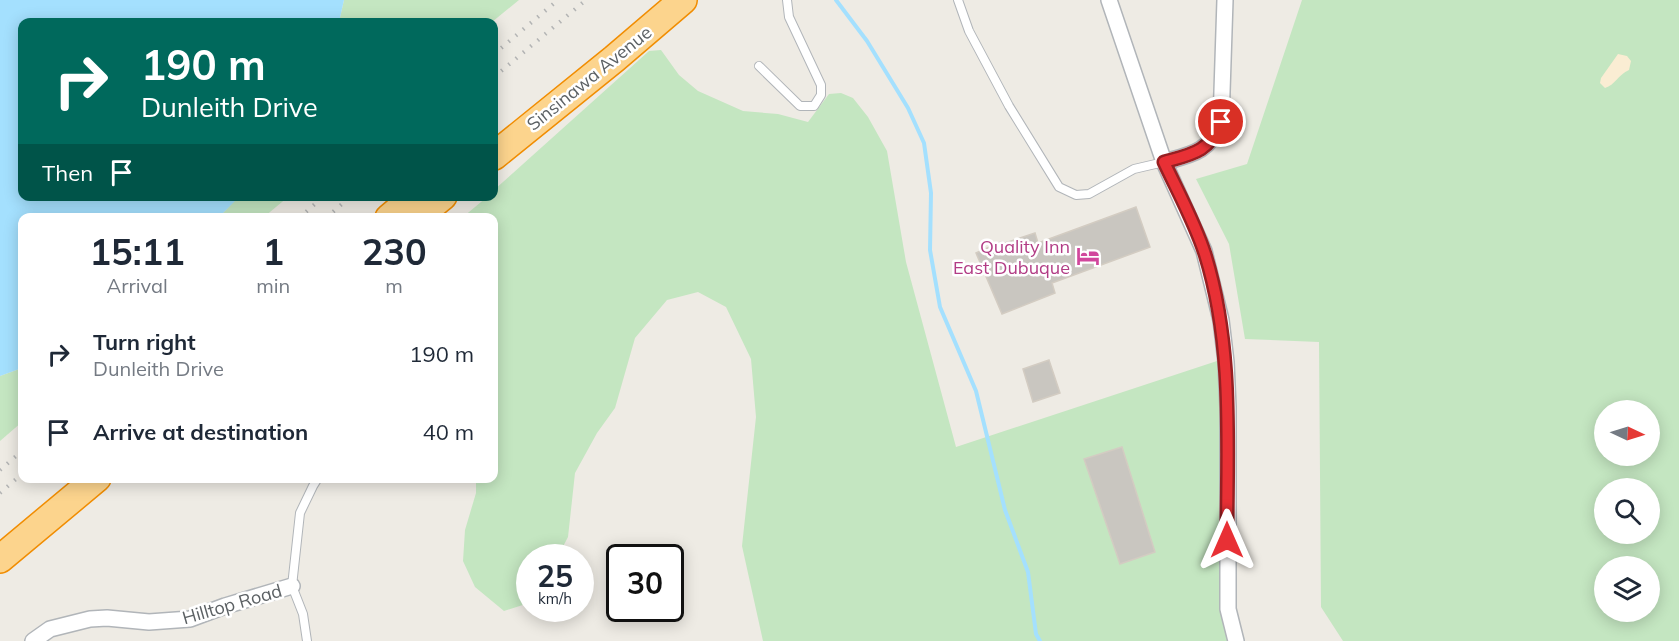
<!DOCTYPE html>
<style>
body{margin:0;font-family:Mulish,sans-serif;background:#f6f6f7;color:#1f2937;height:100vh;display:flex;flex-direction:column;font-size:22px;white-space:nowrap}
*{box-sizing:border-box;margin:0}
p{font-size:20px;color:#747a83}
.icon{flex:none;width:33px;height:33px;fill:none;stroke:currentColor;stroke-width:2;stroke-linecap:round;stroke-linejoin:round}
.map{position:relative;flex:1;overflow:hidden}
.sheet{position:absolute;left:18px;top:213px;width:480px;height:270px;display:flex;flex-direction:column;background:#fff;border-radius:12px;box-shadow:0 3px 15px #0003}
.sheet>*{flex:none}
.guide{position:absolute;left:18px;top:18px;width:480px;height:183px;border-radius:12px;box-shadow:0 3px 15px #0003;background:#00695c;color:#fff;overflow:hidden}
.needle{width:39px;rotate:94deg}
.controls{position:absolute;left:1594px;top:400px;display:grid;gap:12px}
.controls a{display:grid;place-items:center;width:66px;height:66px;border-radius:50%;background:#fff;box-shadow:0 3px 15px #0003;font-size:30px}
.speed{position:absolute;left:516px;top:544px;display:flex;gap:12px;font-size:30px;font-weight:700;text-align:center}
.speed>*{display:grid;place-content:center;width:78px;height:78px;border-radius:50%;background:#fff;box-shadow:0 3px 15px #0003;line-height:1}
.speed small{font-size:15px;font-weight:400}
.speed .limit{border:3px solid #111;border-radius:9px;background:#fff;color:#111}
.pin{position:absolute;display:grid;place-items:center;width:51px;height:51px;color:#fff;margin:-26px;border:3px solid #fff;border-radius:50%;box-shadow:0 2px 6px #0007}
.me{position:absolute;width:66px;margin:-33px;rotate:0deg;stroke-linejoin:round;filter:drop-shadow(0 0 4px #0008)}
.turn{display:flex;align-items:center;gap:21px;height:126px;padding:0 24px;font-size:27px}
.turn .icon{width:78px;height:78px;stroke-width:2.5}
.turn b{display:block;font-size:42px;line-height:51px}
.then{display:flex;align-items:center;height:57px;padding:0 24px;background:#0003;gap:12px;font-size:22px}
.eta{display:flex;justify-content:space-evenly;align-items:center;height:102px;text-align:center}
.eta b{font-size:36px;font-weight:700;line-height:42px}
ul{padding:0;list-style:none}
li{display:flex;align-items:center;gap:18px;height:78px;padding:0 24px}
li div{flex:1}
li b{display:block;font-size:22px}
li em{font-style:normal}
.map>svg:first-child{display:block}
.green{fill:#c4e6c1;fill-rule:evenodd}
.sand{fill:#faedd3}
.water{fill:#a4e0fe}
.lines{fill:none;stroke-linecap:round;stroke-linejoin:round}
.stream{stroke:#a4e0fe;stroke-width:4}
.building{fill:#c9c6c0;stroke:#d3ccc2;stroke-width:1.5}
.lane-casing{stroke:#b1b5b9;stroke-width:10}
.street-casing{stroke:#b1b5b9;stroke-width:18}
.highway-casing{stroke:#f18d02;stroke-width:30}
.lane{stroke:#fff;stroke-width:8}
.street{stroke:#fff;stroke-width:15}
.highway{stroke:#fcd48d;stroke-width:27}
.rail{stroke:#b3b4b4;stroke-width:4;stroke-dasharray:1.5 8;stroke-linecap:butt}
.route-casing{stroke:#971f22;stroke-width:15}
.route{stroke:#e83035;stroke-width:10}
.labels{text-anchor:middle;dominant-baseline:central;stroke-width:5;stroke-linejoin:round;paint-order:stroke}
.street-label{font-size:18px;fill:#5c6164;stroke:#fff}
.hotel-label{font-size:18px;fill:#b23c85;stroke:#fff;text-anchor:end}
</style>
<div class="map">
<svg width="1679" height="641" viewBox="0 0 1679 641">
<rect width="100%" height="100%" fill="#eeebe4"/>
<g class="green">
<path d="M344 0H519L492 22H339Z"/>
<path d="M1302 0H1679V641H1343L1321 607 1319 342 1245 339 1229 244 1196 179 1247 164ZM1605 411H1650V456H1605ZM1605 489H1650V534H1605ZM1605 567H1650V612H1605Z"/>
<path d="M661 50 679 75 698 91 743 111 778 114 808 122 829 94 841 93 853 98 868 117 887 151 906 262 956 447 1220 360 1221 603 1229 641H763L742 546 756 417 751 359 726 307 698 292 667 300 635 338 615 408 597 433 575 473 568 537 557 558H530L529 603 504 611 475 587 463 561 465 530 476 493V479L494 478V218L463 217 487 197 494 196V190L649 51Z"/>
<path d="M239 196H288V197L264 217H219Z"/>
<path d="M22 368V422L0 441V376Z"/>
</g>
<path class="sand" d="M1618 54 1627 56 1631 61 1629 70C1618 75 1615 85 1605 88L1600 83 1601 78Z"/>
<path class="water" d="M0 0H344L339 22H22V196L239 197 219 217 22 218V368L0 376Z"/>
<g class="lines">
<path class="stream" d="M836 0 867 41 908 108 924 143 931 193 930 250 940 307 976 391 1005 510 1028 572 1036 634 1040 641"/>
</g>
<g class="building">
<path d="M1136 207 1150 247 1052 283 1055 293 1002 314 976 253 1001 242 1002 244 1035 233 1038 243Z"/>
<path d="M1049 360 1060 393 1033 402 1023 369Z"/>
<path d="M1122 447 1155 552 1120 564 1084 459Z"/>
</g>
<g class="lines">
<g class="lane-casing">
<g id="lane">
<path d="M958 0 969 31 1009 106 1059 187 1076 195 1089 194 1134 169 1164 162"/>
<path d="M759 66 800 106H814L821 95V85L789 17 787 0"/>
<path d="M307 641 303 614 292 586 300 513 313 486 318 478"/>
</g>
</g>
<g class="street-casing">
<g id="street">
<path d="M1109 0 1164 162 1204 251 1221 320 1226 362 1228 407V609L1236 641"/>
<path d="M1164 162C1193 154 1209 152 1221 122L1225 0"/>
<path d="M33 641 50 629 90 619 107 618 149 622 190 619 225 606 292 586"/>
</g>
</g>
<g class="highway-casing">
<g id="highway">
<path d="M494 156 614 59 683 0"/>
<path d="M389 218 415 196"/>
<path d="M416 218 443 196"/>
<path d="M0 559 97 478"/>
</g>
</g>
<use href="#lane" class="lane"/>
<use href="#street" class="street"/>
<use href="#highway" class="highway"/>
<g class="rail">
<path d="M494 54 558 0"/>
<path d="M494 77 586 0"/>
<path d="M299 218 324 196"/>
<path d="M326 218 351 196"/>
<path d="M0 470 22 451"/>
<path d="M0 493 22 474"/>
</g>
</g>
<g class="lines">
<g class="route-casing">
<path id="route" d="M1221 122C1209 152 1193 154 1164 162 1178 192 1195 223 1205 254 1234 347 1227 444 1227 540"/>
</g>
<use href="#route" class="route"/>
</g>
<defs>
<g id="hotel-bare" transform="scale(1.8)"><path d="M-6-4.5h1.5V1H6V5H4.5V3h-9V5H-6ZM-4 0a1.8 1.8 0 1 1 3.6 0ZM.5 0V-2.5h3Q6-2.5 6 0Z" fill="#d1479c" stroke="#fff" stroke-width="2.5" paint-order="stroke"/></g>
</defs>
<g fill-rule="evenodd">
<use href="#hotel-bare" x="1088" y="256"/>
</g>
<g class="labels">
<g class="street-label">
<text transform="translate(589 78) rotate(-39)">Sinsinawa Avenue</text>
<text transform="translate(232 604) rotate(-16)">Hilltop Road</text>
</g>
<g class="hotel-label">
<text x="1070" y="246">Quality Inn<tspan x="1070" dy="21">East Dubuque</tspan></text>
</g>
</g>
</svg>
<div class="controls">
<a><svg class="needle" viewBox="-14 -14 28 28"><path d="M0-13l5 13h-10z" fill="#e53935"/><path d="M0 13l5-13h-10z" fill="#747a83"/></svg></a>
<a><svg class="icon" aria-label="search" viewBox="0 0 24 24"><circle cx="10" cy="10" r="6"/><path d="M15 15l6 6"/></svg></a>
<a><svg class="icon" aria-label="layers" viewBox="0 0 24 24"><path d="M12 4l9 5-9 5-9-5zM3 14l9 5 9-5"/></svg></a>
</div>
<div class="speed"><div>25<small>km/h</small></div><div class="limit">30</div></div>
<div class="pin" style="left:1221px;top:122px;background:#d93025"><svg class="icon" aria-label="arrive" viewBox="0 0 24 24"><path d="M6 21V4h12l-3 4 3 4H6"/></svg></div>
<svg class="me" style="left:1227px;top:540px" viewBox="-20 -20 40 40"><path d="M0-17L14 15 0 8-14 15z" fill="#e83035" stroke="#fff" stroke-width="4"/></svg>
<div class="guide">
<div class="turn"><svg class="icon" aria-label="right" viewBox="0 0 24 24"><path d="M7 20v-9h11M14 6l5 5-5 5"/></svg><div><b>190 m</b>Dunleith Drive</div></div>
<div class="then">Then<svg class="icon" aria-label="arrive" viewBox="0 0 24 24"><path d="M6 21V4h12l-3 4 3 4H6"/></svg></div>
</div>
<section class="sheet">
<div class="eta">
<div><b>15:11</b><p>Arrival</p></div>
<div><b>1</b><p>min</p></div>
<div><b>230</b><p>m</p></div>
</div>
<ul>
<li><svg class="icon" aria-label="right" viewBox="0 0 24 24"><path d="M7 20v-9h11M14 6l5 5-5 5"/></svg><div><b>Turn right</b><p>Dunleith Drive</p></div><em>190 m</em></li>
<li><svg class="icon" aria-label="arrive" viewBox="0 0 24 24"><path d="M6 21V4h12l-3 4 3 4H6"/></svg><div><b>Arrive at destination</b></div><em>40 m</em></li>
</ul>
</section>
</div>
